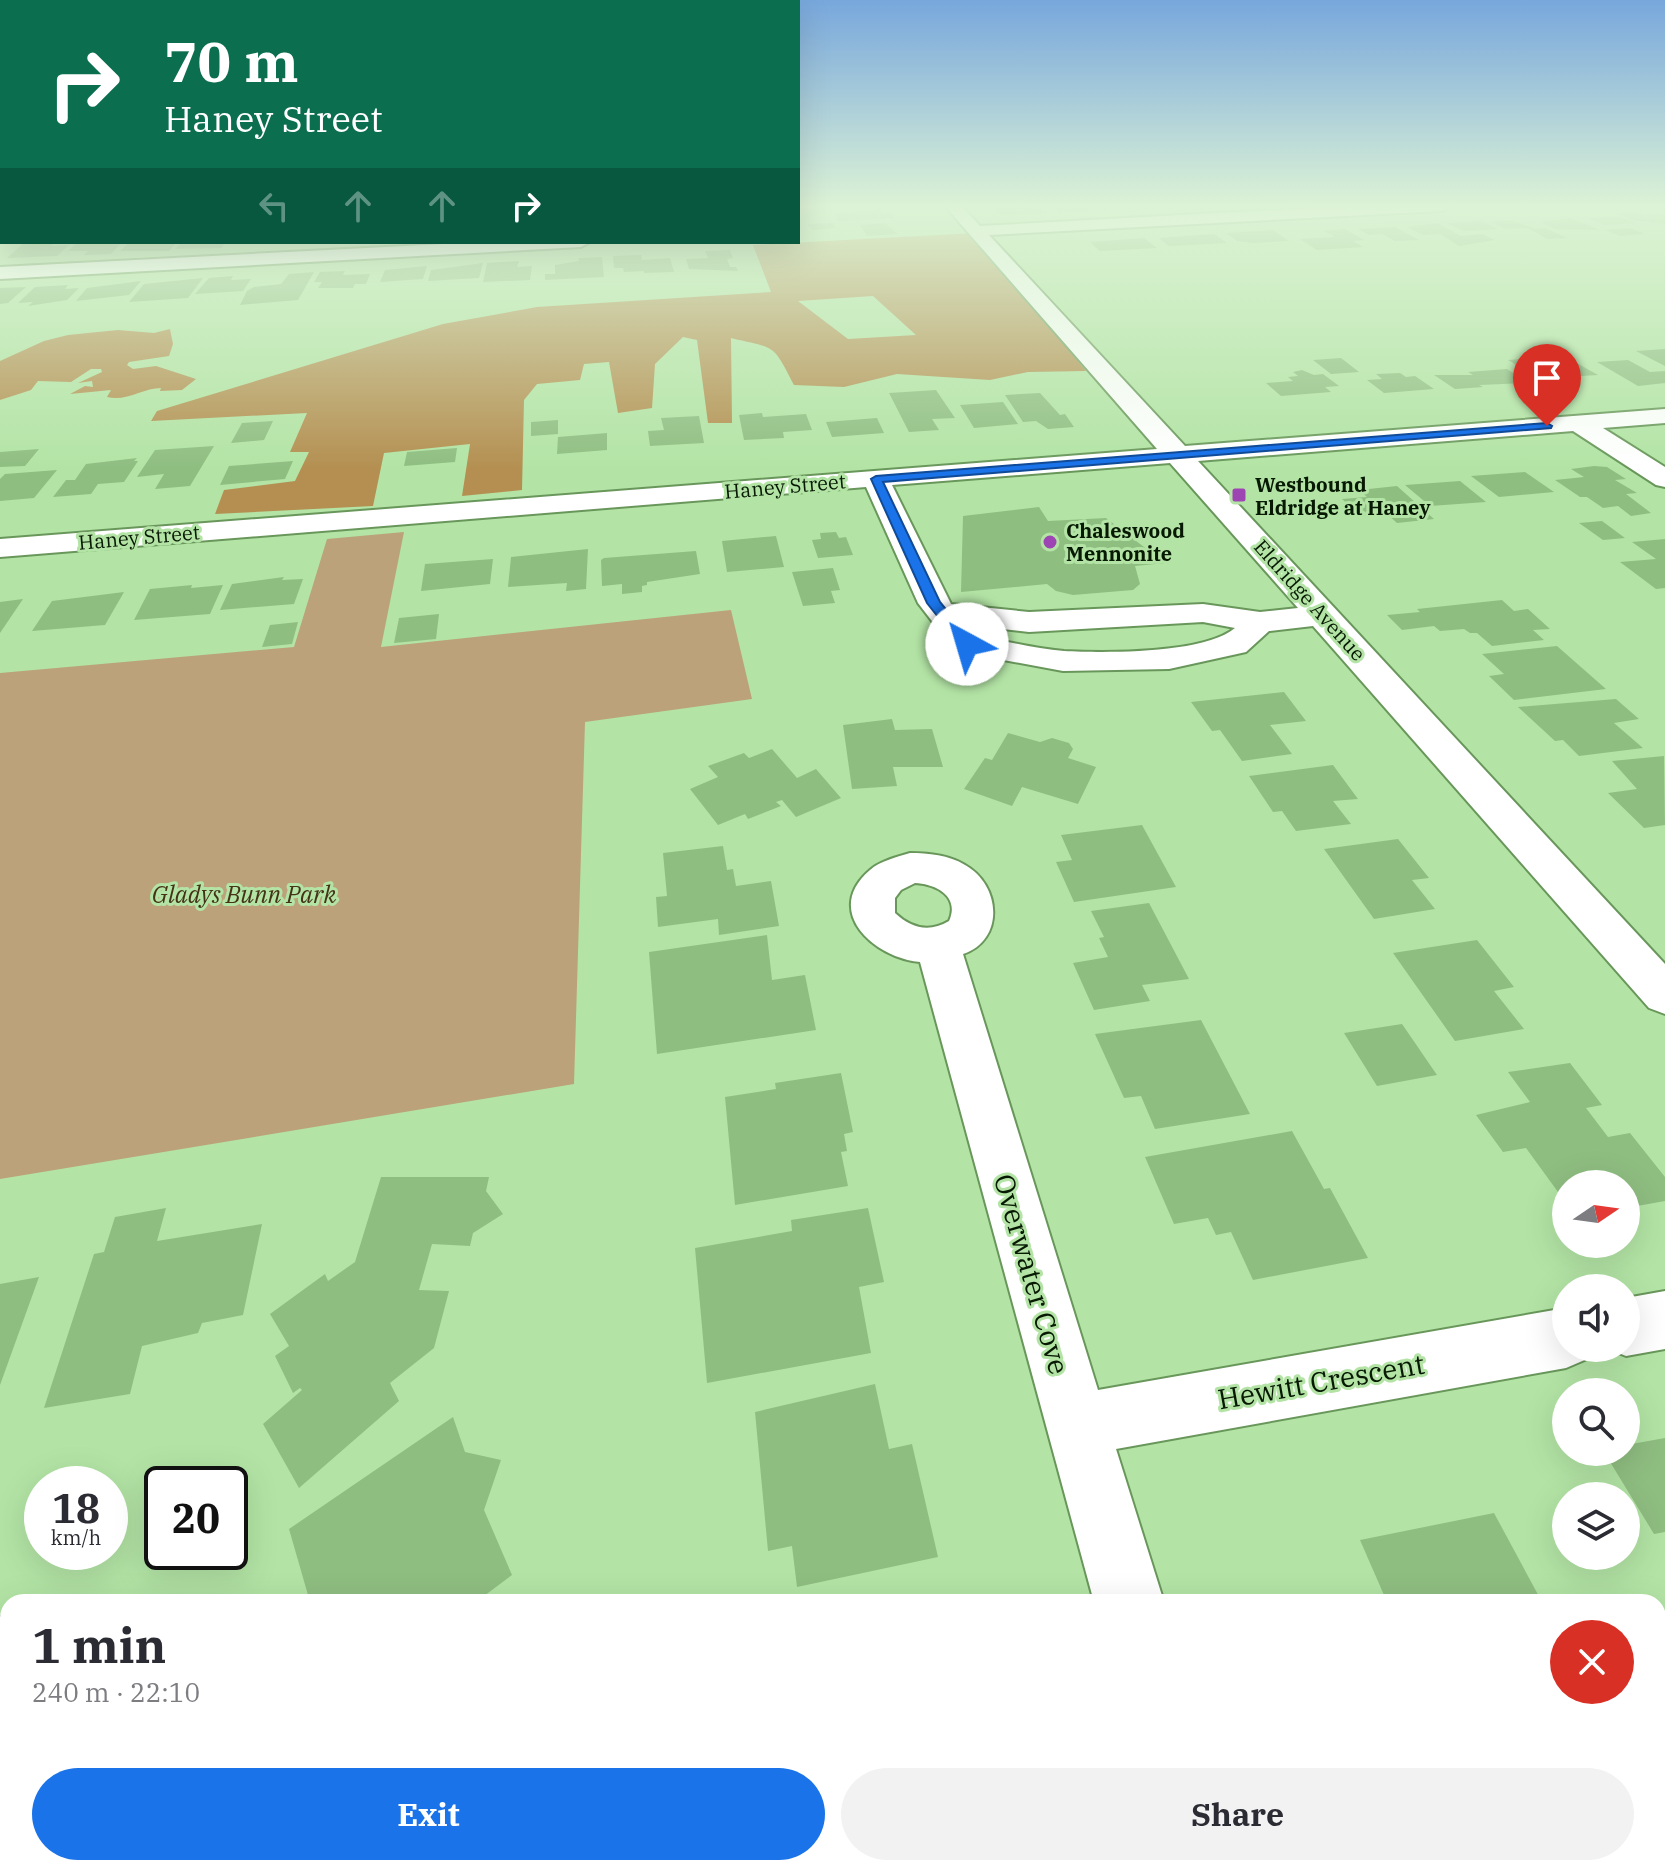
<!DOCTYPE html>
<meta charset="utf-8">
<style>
body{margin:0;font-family:"IBM Plex Serif",serif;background:#f2f2f3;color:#2b2b33;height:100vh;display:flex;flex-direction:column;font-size:30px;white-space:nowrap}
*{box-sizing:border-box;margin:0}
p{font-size:26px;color:#7c7c81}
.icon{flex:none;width:44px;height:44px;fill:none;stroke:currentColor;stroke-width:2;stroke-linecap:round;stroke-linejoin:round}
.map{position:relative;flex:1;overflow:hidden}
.details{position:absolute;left:0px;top:1594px;width:1666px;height:282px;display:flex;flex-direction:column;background:#fff;border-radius:24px 24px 0 0;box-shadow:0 8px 32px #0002}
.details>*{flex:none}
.hud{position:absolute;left:0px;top:0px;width:800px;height:244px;box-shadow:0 8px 32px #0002;background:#0b6e4f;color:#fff;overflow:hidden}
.needle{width:52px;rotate:77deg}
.tools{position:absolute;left:1552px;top:1170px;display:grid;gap:16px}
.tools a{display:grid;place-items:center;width:88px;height:88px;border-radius:50%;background:#fff;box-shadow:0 8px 32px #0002;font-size:40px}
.speed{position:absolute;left:24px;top:1466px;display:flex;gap:16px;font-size:40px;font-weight:700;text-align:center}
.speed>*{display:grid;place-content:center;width:104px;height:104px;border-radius:50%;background:#fff;box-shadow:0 8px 32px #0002;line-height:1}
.speed small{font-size:20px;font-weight:400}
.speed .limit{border:4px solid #111;border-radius:12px;background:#fff;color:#111}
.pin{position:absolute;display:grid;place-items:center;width:68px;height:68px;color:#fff;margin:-82px -34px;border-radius:50% 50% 50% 0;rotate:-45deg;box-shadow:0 0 8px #0007}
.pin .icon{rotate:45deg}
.me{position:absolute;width:88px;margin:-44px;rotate:321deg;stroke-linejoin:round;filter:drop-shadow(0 0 6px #0008)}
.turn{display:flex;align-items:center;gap:28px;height:168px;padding:0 32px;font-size:36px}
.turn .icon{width:104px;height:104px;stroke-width:2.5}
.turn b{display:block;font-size:56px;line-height:68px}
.lanes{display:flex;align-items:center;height:76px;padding:0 32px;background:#0003;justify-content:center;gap:40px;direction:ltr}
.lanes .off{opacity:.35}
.round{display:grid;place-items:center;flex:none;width:84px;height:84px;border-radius:42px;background:#f2f2f3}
.overview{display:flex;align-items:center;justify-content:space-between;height:136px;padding:0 32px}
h1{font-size:48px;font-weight:700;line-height:60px}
.cta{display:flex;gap:16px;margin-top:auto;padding:16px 32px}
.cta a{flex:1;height:92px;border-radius:48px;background:#1a73e8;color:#fff;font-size:32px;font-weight:700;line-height:92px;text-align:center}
.cta a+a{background:#f2f2f3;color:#2b2b33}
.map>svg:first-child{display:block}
.green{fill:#bba27b}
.forest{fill:#b48f51;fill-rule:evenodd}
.building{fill:#8fbe81}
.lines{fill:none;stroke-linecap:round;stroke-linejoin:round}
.minor-casing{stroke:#69975b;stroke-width:4}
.minor{fill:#fff;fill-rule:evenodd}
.route{fill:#1a73e8;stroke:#114b97;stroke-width:2}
.poi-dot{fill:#9d46b3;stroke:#b3e4a5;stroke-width:3}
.labels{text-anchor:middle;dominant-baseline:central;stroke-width:6;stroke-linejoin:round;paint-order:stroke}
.far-poi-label{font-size:20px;font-weight:bold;fill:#071903;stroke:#b3e4a5;text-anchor:start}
.far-street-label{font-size:20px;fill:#071903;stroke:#b3e4a5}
.park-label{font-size:24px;font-style:italic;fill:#443317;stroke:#b3e4a5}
.near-street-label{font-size:28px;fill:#071903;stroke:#b3e4a5}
</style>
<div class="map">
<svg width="1665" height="1875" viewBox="0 0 1665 1875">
<rect width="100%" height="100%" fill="#b3e4a5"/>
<path class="green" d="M404 532 381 647 731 610 752 699 585 722 574 1084 0 1179V673L294 647 327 539Z"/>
<g class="forest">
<path d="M975 233 1086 371 1028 372 990 380 897 374 844 387 794 385C772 342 776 349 731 338L732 423H708L697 340 683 337 655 364 652 408 618 413 609 362 584 364 580 380 537 384 524 400 522 490 462 496 470 444 384 453 373 506 215 514 224 490 295 481 309 452H290L307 413 151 421 157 411 443 324 537 307 771 292 753 245ZM873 296 916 335 848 339 798 301Z"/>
<path d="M170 329 173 344 169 356 129 362 127 365 133 369 156 366 196 379 182 390 160 391 161 388C143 388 126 402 107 397L111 390 70 394 85 386 93 387 92 381 78 383 102 372 101 369H91L71 382 38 381 31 390 0 400V361L44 341 68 335 118 330 154 333Z"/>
</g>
<g class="building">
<path d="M994 206H1039L1047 213 1002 215Z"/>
<path d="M1054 206H1104L1108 210 1059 212Z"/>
<path d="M879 209 883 213 889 212 894 218 838 221 835 214Z"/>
<path d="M1636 212 1647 217H1651L1644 214H1665V224L1632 220 1616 213Z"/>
<path d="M1618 216 1636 223 1605 225 1587 218Z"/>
<path d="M1570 218 1600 230 1555 229 1540 222Z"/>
<path d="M1510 220 1536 229 1545 228 1567 238 1547 239 1528 228 1505 229 1491 222Z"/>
<path d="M1481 221 1498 229 1464 231 1447 223Z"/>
<path d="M833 223 836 228 812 230 808 224Z"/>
<path d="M885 223 898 234 867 236 860 225Z"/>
<path d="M1437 223 1461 236 1482 234 1495 240 1459 246 1440 234 1423 235 1407 227Z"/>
<path d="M1395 227 1419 240 1395 241 1382 234 1369 235 1358 229Z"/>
<path d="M1630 228 1645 234 1620 236 1605 230Z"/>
<path d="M1345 229 1364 240 1353 241 1363 247 1317 250 1300 239 1335 237 1324 231Z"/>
<path d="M1273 230 1289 241 1252 243 1237 241 1226 233Z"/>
<path d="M1214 234 1227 243 1169 246 1159 238Z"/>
<path d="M1144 238 1157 248 1100 251 1090 242Z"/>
<path d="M25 242H56L51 246 69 245 57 256 7 258Z"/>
<path d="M102 242H122L111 254 84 255 88 251H68L77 243Z"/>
<path d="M130 242H177L169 251H120Z"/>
<path d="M182 242H226L221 248 175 249Z"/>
<path d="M730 250 733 258 727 259 730 267H736L738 271 689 269 686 259 708 258 705 251Z"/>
<path d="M641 255 642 260 670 258 674 272 644 273V271L624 272 623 268H614L613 256Z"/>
<path d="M602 257 604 277 545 280V274H555V265L579 261 578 258Z"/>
<path d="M519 261 517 267 532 266 530 280 483 282 487 263Z"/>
<path d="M483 263 479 278 428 281 431 270Z"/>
<path d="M427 266 423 279 380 282 385 270Z"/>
<path d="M345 271 343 275 370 274 366 284H355L353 288H318L322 282H314L320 272Z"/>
<path d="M314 272 298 300 240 305 247 291 254 287 281 284 289 274Z"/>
<path d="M233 276 231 280 251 279 243 291 195 294 209 278Z"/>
<path d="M203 278 188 298 129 302 144 284Z"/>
<path d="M141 281 129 295 76 301 87 288Z"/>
<path d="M68 285 65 289 79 288 67 300 28 306 33 302 18 303 35 287Z"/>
<path d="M26 287 8 303 0 304V288Z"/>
<path d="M1665 349V366L1636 351Z"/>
<path d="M1564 356 1598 375 1566 377 1573 382 1547 384 1508 360Z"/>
<path d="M1341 358 1359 372 1331 374 1313 360Z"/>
<path d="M1628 360 1650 372 1665 371V383L1638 386 1597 362Z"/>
<path d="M1507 369 1529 383 1479 385 1483 387 1455 389 1434 375H1473L1468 372Z"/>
<path d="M1302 370 1314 375 1323 374 1339 386 1325 387 1331 392 1281 396 1266 383 1293 381 1288 377 1298 376 1293 372Z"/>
<path d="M1400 373 1406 377 1415 376 1434 389 1384 393 1367 380 1382 379 1376 374Z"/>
<path d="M936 390 955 418 932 419 939 430 909 432 889 393Z"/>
<path d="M1040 393 1060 415 1065 414 1074 427 1048 429 1036 421 1023 422 1005 395Z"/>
<path d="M1003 402 1018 424 974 428 960 405Z"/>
<path d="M762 413 763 417 806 414 812 430 783 432 784 438 744 440 739 415Z"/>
<path d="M699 416 704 443 650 446 648 431 664 430 661 418Z"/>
<path d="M877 418 884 433 832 437 826 422Z"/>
<path d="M558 420V434L531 436V422Z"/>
<path d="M273 421 264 440 231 443 242 423Z"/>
<path d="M607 433V450L557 454 558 437Z"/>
<path d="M214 446 190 486 155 489 164 474 137 477 155 450Z"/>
<path d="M457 448 455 462 404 466 407 452Z"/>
<path d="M39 449 25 466 0 467V452Z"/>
<path d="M137 458 134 461H138L124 482 98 484 91 494 53 497 66 480H75L86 464Z"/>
<path d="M293 461 285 479 220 485 229 466Z"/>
<path d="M1594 466 1607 467 1626 479 1615 480 1637 493 1626 494 1651 513 1631 516 1618 506 1603 508 1587 497H1580L1555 480 1584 477 1571 469Z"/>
<path d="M57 470 34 498 0 501V479L5 474Z"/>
<path d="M1525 472 1554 492 1499 497 1471 476Z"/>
<path d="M1460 481 1486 502 1430 506 1405 485Z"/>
<path d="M1397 486 1434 519 1397 523 1386 513 1361 516 1342 499 1367 497 1359 490Z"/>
<path d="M1039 507 1048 521 1106 518 1165 563 1135 566 1140 584 1133 590 1073 595 1056 591 1047 584 961 592 963 516Z"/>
<path d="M1602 521 1625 538 1603 540 1579 523Z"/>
<path d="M836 532 839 538 846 537 853 555 818 558 812 540 821 539 820 533Z"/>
<path d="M776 536 784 567 727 572 722 541Z"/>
<path d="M1665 539V588L1656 589 1620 562 1656 559 1632 542Z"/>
<path d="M588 549 586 589 566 591 567 583 508 587 511 557Z"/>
<path d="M696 551 700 574 647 582V585L642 586V592L622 594V584L602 586 601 560 604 558Z"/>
<path d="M493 559 490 584 421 591 425 564Z"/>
<path d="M833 568 840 590 831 591 835 603 803 606 792 572Z"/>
<path d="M284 577 282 580 303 579 294 604 220 610 232 584Z"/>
<path d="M192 585 191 588 223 585 210 614 134 620 150 589Z"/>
<path d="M124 592 105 625 32 631 52 601Z"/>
<path d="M23 599 0 633V602Z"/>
<path d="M1502 600 1514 611 1528 609 1550 629 1533 630 1544 640 1492 646 1477 633H1470L1464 629 1440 631 1434 626 1402 630 1387 615 1420 612 1417 609Z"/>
<path d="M439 614 436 639 394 643 399 618Z"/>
<path d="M298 622 292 644 262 647 270 625Z"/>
<path d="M1557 646 1606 689 1514 700 1489 676 1504 674 1482 654Z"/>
<path d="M1284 692 1306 721 1270 725 1292 754 1242 761 1220 730 1212 731 1191 702Z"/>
<path d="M1616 699 1639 719 1614 723 1643 748 1579 756 1563 740 1555 741 1518 707Z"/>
<path d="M892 719 895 730 932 729 943 767H893L897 786 852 789 843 725Z"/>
<path d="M1008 733 1040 742 1052 738 1069 743 1073 749 1068 758 1096 767 1078 804 1022 787 1012 806 964 789 985 758 992 760Z"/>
<path d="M772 749 797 778 816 769 841 798 796 817 782 800 776 802 781 806 748 819 745 814 718 825 690 789 718 777 708 766 744 753 749 758Z"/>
<path d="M1664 756 1665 825 1644 828 1608 793 1637 789 1612 761Z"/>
<path d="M1333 765 1358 799 1333 801 1351 824 1296 831 1282 811 1273 812 1249 776Z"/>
<path d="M1142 825 1176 887 1074 902 1056 862 1072 860 1061 835Z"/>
<path d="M1398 839 1429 878 1412 880 1435 909 1374 919 1324 849Z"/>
<path d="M723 846 727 870 733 869 736 886 771 881 779 926 719 935 718 919 658 927 656 897 667 896 663 853Z"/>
<path d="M1149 903 1189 979 1142 985 1150 1001 1094 1010 1073 963 1108 957 1099 938 1104 937 1091 911Z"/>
<path d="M767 935 772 980 805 975 816 1030 657 1054 649 952Z"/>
<path d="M1477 940 1514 987 1494 991 1524 1029 1455 1041 1393 953Z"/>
<path d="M1201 1020 1250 1114 1155 1129 1141 1096 1124 1098 1095 1034Z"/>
<path d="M1402 1024 1437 1075 1377 1086 1344 1033Z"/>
<path d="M1570 1063 1602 1105 1586 1108 1608 1137 1630 1133 1665 1177V1201L1626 1208V1184H1566V1203L1526 1148 1503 1152 1476 1115 1530 1102 1508 1072Z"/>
<path d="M841 1073 853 1132 844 1134 847 1151 841 1152 848 1186 735 1205 725 1097 776 1089 775 1083Z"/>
<path d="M1292 1131 1324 1189 1330 1188 1368 1258 1253 1280 1231 1232 1216 1235 1208 1218 1174 1224 1145 1157Z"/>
<path d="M381 1177H489L486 1191 503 1214 473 1233 470 1246 432 1244 419 1290 449 1291 434 1348 390 1383 399 1401 299 1488 263 1424 302 1390 300 1388 293 1393 275 1356 289 1346 270 1314 325 1274 328 1281 355 1262Z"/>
<path d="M166 1208 157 1241 262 1224 243 1315 202 1323 198 1333 142 1346 130 1394 44 1408 94 1254 104 1252 115 1217Z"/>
<path d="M868 1208 884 1282 859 1287 871 1353 707 1383 695 1248 792 1231 791 1220Z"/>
<path d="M39 1277 0 1385V1284Z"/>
<path d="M875 1384 889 1449 912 1444 938 1557 797 1587 792 1546 768 1551 755 1412Z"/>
<path d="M453 1417 465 1452 501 1460 484 1510 512 1575 476 1602H341L338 1595 328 1602H310L289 1529Z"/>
<path d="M1665 1438V1532L1654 1534 1604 1452H1626V1445Z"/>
<path d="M1494 1513 1542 1602H1387L1360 1540Z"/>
<path d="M1658 1822 1665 1836V1875H1442L1439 1868H1658Z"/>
<path d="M261 1868H487V1875H260Z"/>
<path d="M899 1868H962V1869L940 1875H900Z"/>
</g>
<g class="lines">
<g class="minor-casing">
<g id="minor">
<rect x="0" y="206" width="2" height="6"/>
<path d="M945 206H962L980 226 1347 206H1450L1442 211 989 235 1185 446 1665 409V423L1603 428 1665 467V487L1656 485 1573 431 1198 461 1665 964V1014L1649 1008 1313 626 1269 631 1246 652 1169 669 1063 671 955 651 918 603 866 487 0 557V539L1157 449ZM1170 463 1298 608 1260 612 1203 604 1029 612 951 604 892 485ZM1203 622 1235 628C1204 654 1105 653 1064 651 1036 649 1006 641 978 636L968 625 1029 632Z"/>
<path d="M483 242H590L581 247 0 279V267Z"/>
<path d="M910 853C928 853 949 855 965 865 1001 885 1005 940 963 954L1098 1390 1566 1308V1348H1592L1587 1359 1566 1368 1116 1449 1164 1602H1094L920 962C874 958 822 911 870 870 880 861 897 857 910 853ZM915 883C937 884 960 897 949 921 929 933 911 928 895 913V898L901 890Z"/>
<path d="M1665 1291V1349L1626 1356 1606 1348H1626V1298Z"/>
<path d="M0 1617 8 1621V1693L0 1690Z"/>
<path d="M8 1832V1868H57L55 1875H0V1835Z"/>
<path d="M1170 1868H1250L1252 1875H1172Z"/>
</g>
</g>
<use href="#minor" class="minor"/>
</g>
<linearGradient id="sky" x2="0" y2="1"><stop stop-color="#77a7dc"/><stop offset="0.44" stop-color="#ddf3d6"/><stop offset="1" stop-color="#ddf3d6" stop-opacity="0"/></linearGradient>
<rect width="1665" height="469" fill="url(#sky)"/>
<path class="route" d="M1547 423 1552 426 1551 428 883 482 940 602 974 644 967 648 962 647 927 603 871 479 876 476Z"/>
<g class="poi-dot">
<rect x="1231" y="487" width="16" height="16" rx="4"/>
<circle cx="1050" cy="542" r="8"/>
</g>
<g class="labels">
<g class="far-poi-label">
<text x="1255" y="484">Westbound<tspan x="1255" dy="23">Eldridge at Haney</tspan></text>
<text x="1066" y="530">Chaleswood<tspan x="1066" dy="23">Mennonite</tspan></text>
</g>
<g class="far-street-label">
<text transform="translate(785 486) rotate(-5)">Haney Street</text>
<text transform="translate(139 537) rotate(-5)">Haney Street</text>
<text transform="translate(1310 600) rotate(48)">Eldridge Avenue</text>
</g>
<g class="park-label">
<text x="244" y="894">Gladys Bunn Park</text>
</g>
<g class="near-street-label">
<text transform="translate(1032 1274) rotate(74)">Overwater Cove</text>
<text transform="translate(1321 1381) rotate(-10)">Hewitt Crescent</text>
</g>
</g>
</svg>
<div class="tools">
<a><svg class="needle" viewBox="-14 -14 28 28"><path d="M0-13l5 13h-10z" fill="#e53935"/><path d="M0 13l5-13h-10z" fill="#7c7c81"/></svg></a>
<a><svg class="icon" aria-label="sound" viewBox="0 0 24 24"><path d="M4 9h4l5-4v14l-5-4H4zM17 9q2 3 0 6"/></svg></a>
<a><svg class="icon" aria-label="search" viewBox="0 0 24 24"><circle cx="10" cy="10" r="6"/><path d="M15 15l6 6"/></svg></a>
<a><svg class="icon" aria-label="layers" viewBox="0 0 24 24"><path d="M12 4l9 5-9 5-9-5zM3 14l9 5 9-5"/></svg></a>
</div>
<div class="speed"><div>18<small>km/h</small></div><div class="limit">20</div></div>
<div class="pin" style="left:1547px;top:426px;background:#d93025"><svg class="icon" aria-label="arrive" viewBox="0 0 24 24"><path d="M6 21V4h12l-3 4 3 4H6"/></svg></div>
<svg class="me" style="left:967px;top:644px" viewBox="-20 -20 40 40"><circle r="19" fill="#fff"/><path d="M0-13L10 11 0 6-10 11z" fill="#1a73e8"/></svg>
<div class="hud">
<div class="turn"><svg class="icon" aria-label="right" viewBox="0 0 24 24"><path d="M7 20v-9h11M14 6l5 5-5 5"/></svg><div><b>70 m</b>Haney Street</div></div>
<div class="lanes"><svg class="icon off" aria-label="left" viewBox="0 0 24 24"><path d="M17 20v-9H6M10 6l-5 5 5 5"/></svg><svg class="icon off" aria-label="ahead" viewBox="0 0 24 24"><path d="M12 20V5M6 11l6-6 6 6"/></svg><svg class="icon off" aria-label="ahead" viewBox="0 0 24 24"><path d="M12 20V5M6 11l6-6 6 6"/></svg><svg class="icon" aria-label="right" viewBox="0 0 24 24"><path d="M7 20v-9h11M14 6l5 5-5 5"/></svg></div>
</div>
<section class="details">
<div class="overview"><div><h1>1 min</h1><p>240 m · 22:10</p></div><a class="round" style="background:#d93025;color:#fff"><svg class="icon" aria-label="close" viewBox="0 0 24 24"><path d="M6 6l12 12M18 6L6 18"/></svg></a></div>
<div class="cta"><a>Exit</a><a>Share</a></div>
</section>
</div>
